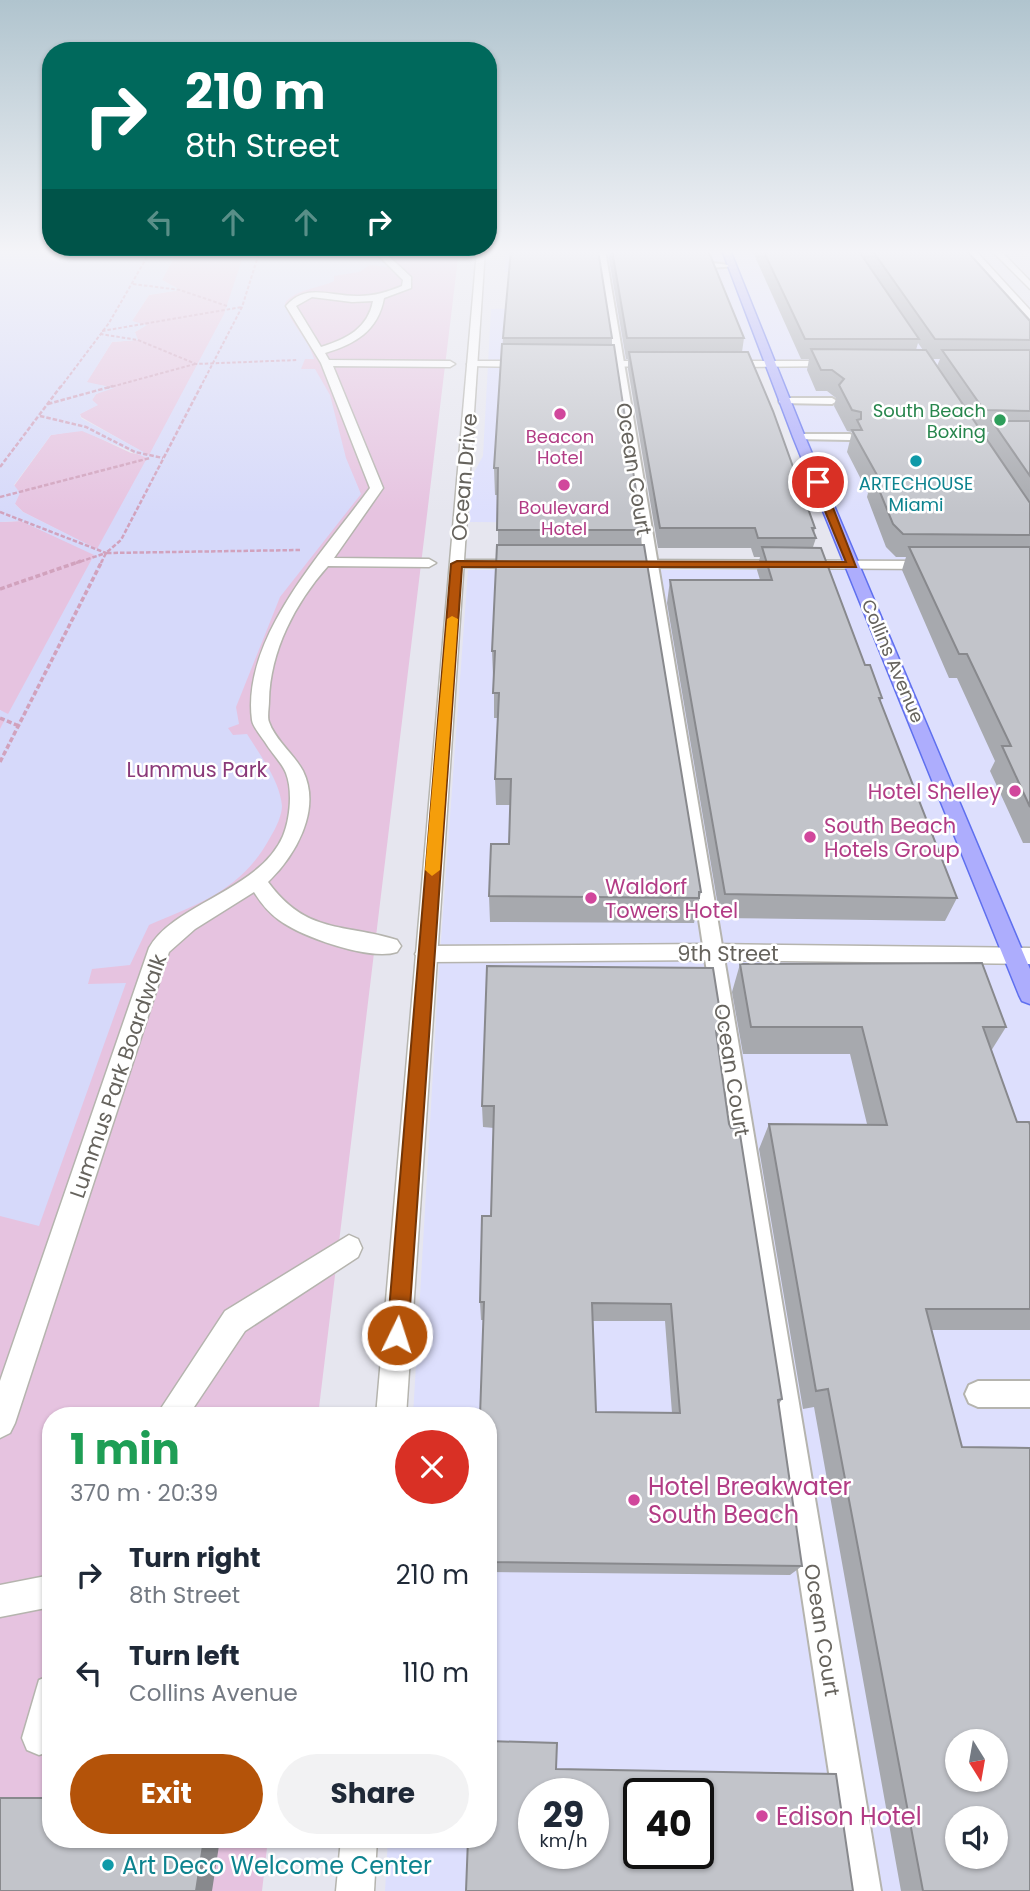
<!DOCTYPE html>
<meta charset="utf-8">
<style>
body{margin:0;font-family:Poppins,sans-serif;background:#f2f2f3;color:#1f2937;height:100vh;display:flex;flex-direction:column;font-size:26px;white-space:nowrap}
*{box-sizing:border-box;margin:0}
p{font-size:23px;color:#747a83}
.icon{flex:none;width:38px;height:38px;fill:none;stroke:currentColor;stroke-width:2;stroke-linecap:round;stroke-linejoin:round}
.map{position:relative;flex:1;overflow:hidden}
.drawer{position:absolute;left:42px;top:1407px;width:455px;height:441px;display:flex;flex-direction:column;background:#fff;border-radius:28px;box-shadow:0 2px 5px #0004}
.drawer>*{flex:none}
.hud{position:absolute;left:42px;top:42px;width:455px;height:214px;border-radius:28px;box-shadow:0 2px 5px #0004;background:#00695c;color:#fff;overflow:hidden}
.needle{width:46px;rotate:169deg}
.buttons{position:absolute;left:945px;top:1729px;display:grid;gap:14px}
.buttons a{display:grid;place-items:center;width:63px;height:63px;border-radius:50%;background:#fff;box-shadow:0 2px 5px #0004;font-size:35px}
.speed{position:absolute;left:518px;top:1778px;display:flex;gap:14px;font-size:35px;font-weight:700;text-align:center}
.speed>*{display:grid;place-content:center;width:91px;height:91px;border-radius:50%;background:#fff;box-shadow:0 2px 5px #0004;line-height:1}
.speed small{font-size:18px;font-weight:400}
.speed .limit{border:4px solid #111;border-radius:10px;background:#fff;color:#111}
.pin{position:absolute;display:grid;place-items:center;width:60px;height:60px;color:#fff;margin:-30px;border:4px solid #fff;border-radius:50%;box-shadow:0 2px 7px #0007}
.me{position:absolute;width:77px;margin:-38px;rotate:4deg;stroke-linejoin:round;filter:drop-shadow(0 0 5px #0008)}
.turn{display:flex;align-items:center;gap:24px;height:147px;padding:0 28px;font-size:32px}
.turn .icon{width:91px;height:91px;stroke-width:2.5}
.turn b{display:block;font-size:49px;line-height:60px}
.lanes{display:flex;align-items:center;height:66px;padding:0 28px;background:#0003;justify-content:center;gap:35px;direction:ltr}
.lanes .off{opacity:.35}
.round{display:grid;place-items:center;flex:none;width:74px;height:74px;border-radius:37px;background:#f2f2f3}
.overview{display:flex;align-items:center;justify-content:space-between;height:119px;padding:0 28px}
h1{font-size:42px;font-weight:700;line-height:52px;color:#1e9e55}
.primary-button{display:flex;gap:14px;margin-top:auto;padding:14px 28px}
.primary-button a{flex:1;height:80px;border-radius:42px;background:#b45309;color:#fff;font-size:28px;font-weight:700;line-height:80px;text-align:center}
.primary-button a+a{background:#f2f2f3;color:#1f2937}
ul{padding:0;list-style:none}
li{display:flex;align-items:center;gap:21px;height:98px;padding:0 28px}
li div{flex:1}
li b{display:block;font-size:26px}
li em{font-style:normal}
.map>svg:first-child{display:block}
.commercial{fill:#dddffd;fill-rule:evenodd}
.green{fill:#e6c3e0}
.sand{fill:#d6d9fa;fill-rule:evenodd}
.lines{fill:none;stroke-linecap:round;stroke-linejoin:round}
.service-casing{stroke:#b5b4ae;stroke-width:4}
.pedestrian-casing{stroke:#b5b4ae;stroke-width:3}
.minor-casing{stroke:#b5b4ae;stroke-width:3}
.tertiary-casing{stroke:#b5b4ae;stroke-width:3}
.secondary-casing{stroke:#b8b6b0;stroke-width:3}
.primary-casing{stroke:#5f70ef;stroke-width:3}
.path-far2{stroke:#d1a2bd;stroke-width:2;stroke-dasharray:3.5 2;stroke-linecap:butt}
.path-far1{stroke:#d1a2bd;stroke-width:2.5;stroke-dasharray:4.5 2;stroke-linecap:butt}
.path{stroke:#d1a2bd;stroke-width:3.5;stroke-dasharray:5 2.5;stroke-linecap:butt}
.service{fill:#fff;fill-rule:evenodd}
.pedestrian{fill:#fff;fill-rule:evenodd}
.minor{fill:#fff;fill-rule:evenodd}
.tertiary{fill:#fff;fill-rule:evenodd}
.secondary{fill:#fff;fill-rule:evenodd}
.primary{fill:#adadfd;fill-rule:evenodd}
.wall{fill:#a7a9ae;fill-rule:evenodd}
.shaded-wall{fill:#88898d}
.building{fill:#c2c4ca;stroke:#88898d;stroke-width:2;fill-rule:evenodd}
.route{fill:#b45309;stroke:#753606;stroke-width:2}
.slow{fill:#f59e0b}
.hotel-dot{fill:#d1479c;stroke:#fff;stroke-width:2.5}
.leisure-dot{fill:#2e9e5b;stroke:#fff;stroke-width:2.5}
.culture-dot{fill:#0f9aa8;stroke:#fff;stroke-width:2.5}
.labels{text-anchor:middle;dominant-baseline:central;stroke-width:5;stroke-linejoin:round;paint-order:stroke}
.far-leisure-label{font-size:18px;fill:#27864d;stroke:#fff;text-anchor:end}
.far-hotel-label{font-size:18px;fill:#b23c85;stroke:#fff}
.far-culture-label{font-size:18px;fill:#0d838f;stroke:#fff}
.far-street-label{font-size:18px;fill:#66635d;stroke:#fff}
.street-label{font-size:21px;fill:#66635d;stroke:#fff}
.park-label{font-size:21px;fill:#8a3979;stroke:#fff}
.hotel-label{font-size:21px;fill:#b23c85;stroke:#fff;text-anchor:start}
.near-hotel-label{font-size:24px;fill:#b23c85;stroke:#fff;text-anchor:start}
.near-culture-label{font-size:24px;fill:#0d838f;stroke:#fff;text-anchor:start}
</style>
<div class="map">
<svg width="1030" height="1891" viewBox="0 0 1030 1891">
<rect width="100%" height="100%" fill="#e6e6ef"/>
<path class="commercial" d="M506 250H961L1030 326V1891H385L388 1839H488V1416H413L439 968 468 570H845L775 363 611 360 638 523 469 522 472 476 483 456 491 309 603 307 598 271 505 272ZM957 1741H996V1780H957ZM534 1794H593V1853H534ZM639 1794H698V1853H639ZM957 1818H996V1857H957Z"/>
<path class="green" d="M178 250H459L318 1416H51V1839H268L262 1891H0V718L4 720 7 715 0 710V522L21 521 94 554 96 549 23 512 15 504 14 486 51 435 82 430 131 453 148 455 81 417 80 414 97 405 92 400 96 394 112 387 86 383 112 342 137 340 135 332 145 326 132 321 149 295 180 290 162 280Z"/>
<path class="sand" d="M0 250H178L162 280 180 290 149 295 132 321 147 325 135 332 138 340 112 342 87 382 114 388 96 394 92 400 98 405 80 414 81 418 149 455 224 314 245 250H372L389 267 370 265 359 272 334 276V281C318 289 296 289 285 303 290 325 308 337 314 359H305L301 369H315L330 395 346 458 361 494 280 597 236 707 239 724 228 728 233 735 247 734C260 755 280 781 282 806 282 815 276 828 271 836 243 889 201 903 149 925L130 965 92 969 88 984 126 983 39 1226 0 1216V729L4 721 0 718V710L8 714 94 555 21 521 0 522ZM82 431 147 458 97 549 23 512 15 504 20 493 14 485 51 435Z"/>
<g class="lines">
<g class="service-casing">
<g id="service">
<path d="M597 250H605L881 1891H847Z"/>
<path d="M713 263 736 266 710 268Z"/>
<path d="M784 398H832L837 401 832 404 780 403 779 401Z"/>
<path d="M799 434H850L856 437 850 440 795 439V435Z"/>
<path d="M978 1381H1030V1407H978L969 1403 965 1394 969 1385Z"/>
</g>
</g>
<g class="pedestrian-casing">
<g id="pedestrian">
<path d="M373 250H382L411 277V288L384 298C378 331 355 344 325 353L329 360 450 361 455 364 450 367 333 366 383 488 334 558 429 559 436 563 429 567 328 566C295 603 270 651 269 701 269 707 267 717 269 722 275 740 294 754 303 771 322 810 295 856 268 882 307 935 343 923 397 940L401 946 397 952C370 961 302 937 279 920 268 912 261 903 254 892L195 929 169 952 15 1423 10 1433 0 1438V1381L149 948C173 904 260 890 283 836 290 819 293 791 286 773 282 763 271 752 265 742 261 736 253 727 252 720 241 637 325 550 370 488L321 363 286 306C307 282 331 297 359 296 374 296 388 292 402 286L403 280ZM312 297 352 302 373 301C368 328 347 339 321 347L296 306Z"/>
<path d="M349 1235 358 1239 362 1248 358 1257 245 1331 188 1416H156L225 1311Z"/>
<path d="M51 1575V1607L0 1617V1585Z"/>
<path d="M51 1675V1751L39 1755 27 1750 22 1738 39 1680Z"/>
</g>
</g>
<g class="minor-casing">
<g id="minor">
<path d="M472 361H527L532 364 527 367 468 366 467 364Z"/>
<path d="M657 361 662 364 661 366 591 367 586 364 591 361Z"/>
<path d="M835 361 840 364 839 366 724 367 719 364 724 361Z"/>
<path d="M457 560H525L532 564 525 568 452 567V561Z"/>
<path d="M620 560 931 561 938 565 931 569 615 567V561Z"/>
<path d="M712 944 1030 948V964L712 960 426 962 419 960 415 954 419 948 426 946Z"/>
</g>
</g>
<g class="tertiary-casing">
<g id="tertiary">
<path d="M477 250H485L406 1416H376Z"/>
<path d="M341 1839H377L374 1891H336Z"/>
</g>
</g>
<g class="secondary-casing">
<g id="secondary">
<path d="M967 250H975L1030 310V319Z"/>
<path d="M991 250H1000L1030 281V289Z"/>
</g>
</g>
<g class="primary-casing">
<path id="primary" d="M722 250H730L805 437 1030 969V1004L1022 1001 1019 995 793 437Z"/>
</g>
<g class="path-far2">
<path d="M150 253 175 250"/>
<path d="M133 284 180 290 227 306"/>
<path d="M102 331 242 307"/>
<path d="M100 334 138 340 196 364 297 360"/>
<path d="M60 388 109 323 151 250"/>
<path d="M107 388 195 364"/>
<path d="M200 388 242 307 260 250"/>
</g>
<g class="path-far1">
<path d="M48 404 113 386"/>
<path d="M40 416 86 427 135 452 163 458"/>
<path d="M0 467 61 386"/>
<path d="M0 497 150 458"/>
<path d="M0 512 106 553 76 563"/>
<path d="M107 553 301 550"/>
<path d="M101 563 106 553 121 540 201 386"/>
</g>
<g class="path">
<path d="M0 589 81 561"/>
<path d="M0 718 19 726"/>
<path d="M0 762 102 561"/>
</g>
<use href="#service" class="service"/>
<use href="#pedestrian" class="pedestrian"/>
<use href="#minor" class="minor"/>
<use href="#tertiary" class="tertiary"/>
<use href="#secondary" class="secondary"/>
<use href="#primary" class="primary"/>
</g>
<g class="wall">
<path d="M608 250H708L744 338 742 352 815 528 814 533 816 538 813 547 865 665 882 698 880 702 957 898 945 921 720 918 667 603 670 580H760L757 570 760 557H754L751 548H658L628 369V359H626L609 259 610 250Z"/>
<path d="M752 250H966L1030 321V843H1023L990 771 995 761 957 678H949L902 570 906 557H896L886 547 867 497 868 493 847 452 852 432 847 431 834 406 836 398 827 391H816L807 370 809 359H801ZM918 343 923 350H916ZM933 359H940L937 366ZM981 431 989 432 986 439Z"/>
<path d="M503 338H612V345L642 530 641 545 701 892 694 923 490 922 489 896 509 844 510 805H496L495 779 498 718H494V676H493L492 651 498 545V495H495L494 468Z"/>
<path d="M740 964 1006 1027 991 1051 1017 1122 1030 1125V1330H932L1030 1891H901L814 1407 803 1409 759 1149 769 1124H867L850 1054H743L732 992Z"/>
<path d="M487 966 723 1031 719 1047 729 1124 782 1399 779 1404 802 1566 790 1575 488 1572V1416L484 1320H481L480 1302 491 1216 494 1128 483 1127 482 1106ZM593 1321H665L672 1413 596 1412Z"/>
</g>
<path class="shaded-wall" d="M204 1839H220L212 1891H196Z"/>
<g class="building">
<path d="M511 250H598L612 338H503Z"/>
<path d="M612 250H708L744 338H627Z"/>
<path d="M763 250H858L919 339H805Z"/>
<path d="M872 250H966L1030 321V340L935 339Z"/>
<path d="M502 344 614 345 642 530H497L498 468H494Z"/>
<path d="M811 349 926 350 1030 503V535L903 534 893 524 873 475H877L852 430H862L857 420 861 419V412L852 410 839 385 844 379 832 370H821Z"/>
<path d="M942 350H1030V411L984 410Z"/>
<path d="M629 352H748L773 411 815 528H812L816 538H758L755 528H660Z"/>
<path d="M992 421H1030V476Z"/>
<path d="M497 545H644L701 892H699V898L489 896 491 844H509L511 779H495L499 693H493L495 651H492Z"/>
<path d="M762 547 821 548 865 665H870L882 698H879L957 898 725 894 670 580H772Z"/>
<path d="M909 547H1030V807L1002 746H1011L967 654H959Z"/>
<path d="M982 963 1006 1027H983L1017 1122H1029L1030 1125V1309H926L962 1447 1030 1448V1891H923L828 1389 816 1391 769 1124 887 1125 862 1027H751L740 964ZM957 1741H996V1780H957ZM957 1818H996V1857H957Z"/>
<path d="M487 966 713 968 723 1031H716L729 1124 731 1128H739L782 1399 778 1400 802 1566 488 1562V1416H480L484 1302H480L482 1216H491L494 1106H482ZM592 1303 671 1304 680 1413 596 1412Z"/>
<path d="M488 1741 557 1743 556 1769 836 1774 853 1891H466L468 1839H488ZM534 1794H593V1853H534ZM639 1794H698V1853H639Z"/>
<path d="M0 1798H51V1839H204L196 1891H0Z"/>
</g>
<linearGradient id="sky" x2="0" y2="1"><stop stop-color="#b0c4ce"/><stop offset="0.49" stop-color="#f4f4f8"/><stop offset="1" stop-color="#f4f4f8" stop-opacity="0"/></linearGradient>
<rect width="1030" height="514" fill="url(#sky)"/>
<path class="route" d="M818 479 823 482 856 567H462L408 1335 405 1343 397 1346 390 1343 387 1335 451 564 457 561 846 562 813 482Z"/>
<path class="slow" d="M452 616 458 619 440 870 432 876 425 870 447 619Z"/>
<g class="hotel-dot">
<circle cx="560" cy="414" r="7"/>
<circle cx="564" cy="485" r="7"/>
<circle cx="1015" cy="791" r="7"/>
<circle cx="810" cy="837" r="7"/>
<circle cx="591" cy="898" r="7"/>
<circle cx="634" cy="1500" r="7"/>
<circle cx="762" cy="1816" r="7"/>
</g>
<circle class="leisure-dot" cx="1000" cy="420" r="7"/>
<g class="culture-dot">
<circle cx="916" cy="461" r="7"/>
<circle cx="108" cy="1865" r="7"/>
</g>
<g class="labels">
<g class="far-leisure-label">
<text x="986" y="410">South Beach<tspan x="986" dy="21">Boxing</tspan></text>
</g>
<g class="far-hotel-label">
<text x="560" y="436">Beacon<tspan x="560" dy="21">Hotel</tspan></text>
<text x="564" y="507">Boulevard<tspan x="564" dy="21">Hotel</tspan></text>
</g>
<g class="far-culture-label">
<text x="916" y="483">ARTECHOUSE<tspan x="916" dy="21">Miami</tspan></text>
</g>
<g class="far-street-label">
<text transform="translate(893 661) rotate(67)">Collins Avenue</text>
</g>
<g class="street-label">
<text transform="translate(634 469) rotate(81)">Ocean Court</text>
<text transform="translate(464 477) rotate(-85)">Ocean Drive</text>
<text x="728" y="953">9th Street</text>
<text transform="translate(732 1070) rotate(81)">Ocean Court</text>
<text transform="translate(118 1076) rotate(-71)">Lummus Park Boardwalk</text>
<text transform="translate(822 1630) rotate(81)">Ocean Court</text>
</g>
<g class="park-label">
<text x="197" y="769">Lummus Park</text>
</g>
<g class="hotel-label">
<text x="1001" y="791" text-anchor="end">Hotel Shelley</text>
<text x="824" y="825">South Beach<tspan x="824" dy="24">Hotels Group</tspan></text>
<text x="605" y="886">Waldorf<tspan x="605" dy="24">Towers Hotel</tspan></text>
</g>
<g class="near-hotel-label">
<text x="648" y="1486">Hotel Breakwater<tspan x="648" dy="28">South Beach</tspan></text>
<text x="776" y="1816">Edison Hotel</text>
</g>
<g class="near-culture-label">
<text x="122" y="1865">Art Deco Welcome Center</text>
</g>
</g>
</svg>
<div class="buttons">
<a><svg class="needle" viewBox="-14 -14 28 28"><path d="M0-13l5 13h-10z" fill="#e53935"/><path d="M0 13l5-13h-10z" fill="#747a83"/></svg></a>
<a><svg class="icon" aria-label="sound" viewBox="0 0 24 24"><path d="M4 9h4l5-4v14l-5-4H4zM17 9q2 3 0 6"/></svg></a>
</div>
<div class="speed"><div>29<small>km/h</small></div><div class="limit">40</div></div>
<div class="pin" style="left:818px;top:482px;background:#d93025"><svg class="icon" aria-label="arrive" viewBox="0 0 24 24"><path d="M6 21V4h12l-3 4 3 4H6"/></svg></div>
<svg class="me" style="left:397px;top:1335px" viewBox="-20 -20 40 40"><circle r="17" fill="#b45309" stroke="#fff" stroke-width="3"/><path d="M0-11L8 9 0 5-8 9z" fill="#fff"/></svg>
<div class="hud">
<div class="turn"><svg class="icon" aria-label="right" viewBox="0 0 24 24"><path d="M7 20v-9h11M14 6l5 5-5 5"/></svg><div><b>210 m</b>8th Street</div></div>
<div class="lanes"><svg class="icon off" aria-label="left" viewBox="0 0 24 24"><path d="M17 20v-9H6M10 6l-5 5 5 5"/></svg><svg class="icon off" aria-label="ahead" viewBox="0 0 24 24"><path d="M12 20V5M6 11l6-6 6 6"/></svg><svg class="icon off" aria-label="ahead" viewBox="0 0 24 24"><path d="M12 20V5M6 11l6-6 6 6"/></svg><svg class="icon" aria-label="right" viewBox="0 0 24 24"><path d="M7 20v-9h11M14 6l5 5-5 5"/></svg></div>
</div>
<section class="drawer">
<div class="overview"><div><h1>1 min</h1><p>370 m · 20:39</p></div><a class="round" style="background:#d93025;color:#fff"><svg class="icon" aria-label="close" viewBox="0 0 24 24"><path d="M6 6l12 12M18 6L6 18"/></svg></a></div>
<ul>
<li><svg class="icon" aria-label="right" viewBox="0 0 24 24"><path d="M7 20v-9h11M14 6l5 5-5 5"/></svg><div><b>Turn right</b><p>8th Street</p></div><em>210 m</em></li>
<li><svg class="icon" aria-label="left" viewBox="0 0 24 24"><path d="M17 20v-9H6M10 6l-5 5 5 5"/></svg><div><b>Turn left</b><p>Collins Avenue</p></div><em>110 m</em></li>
</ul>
<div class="primary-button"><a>Exit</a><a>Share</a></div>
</section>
</div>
